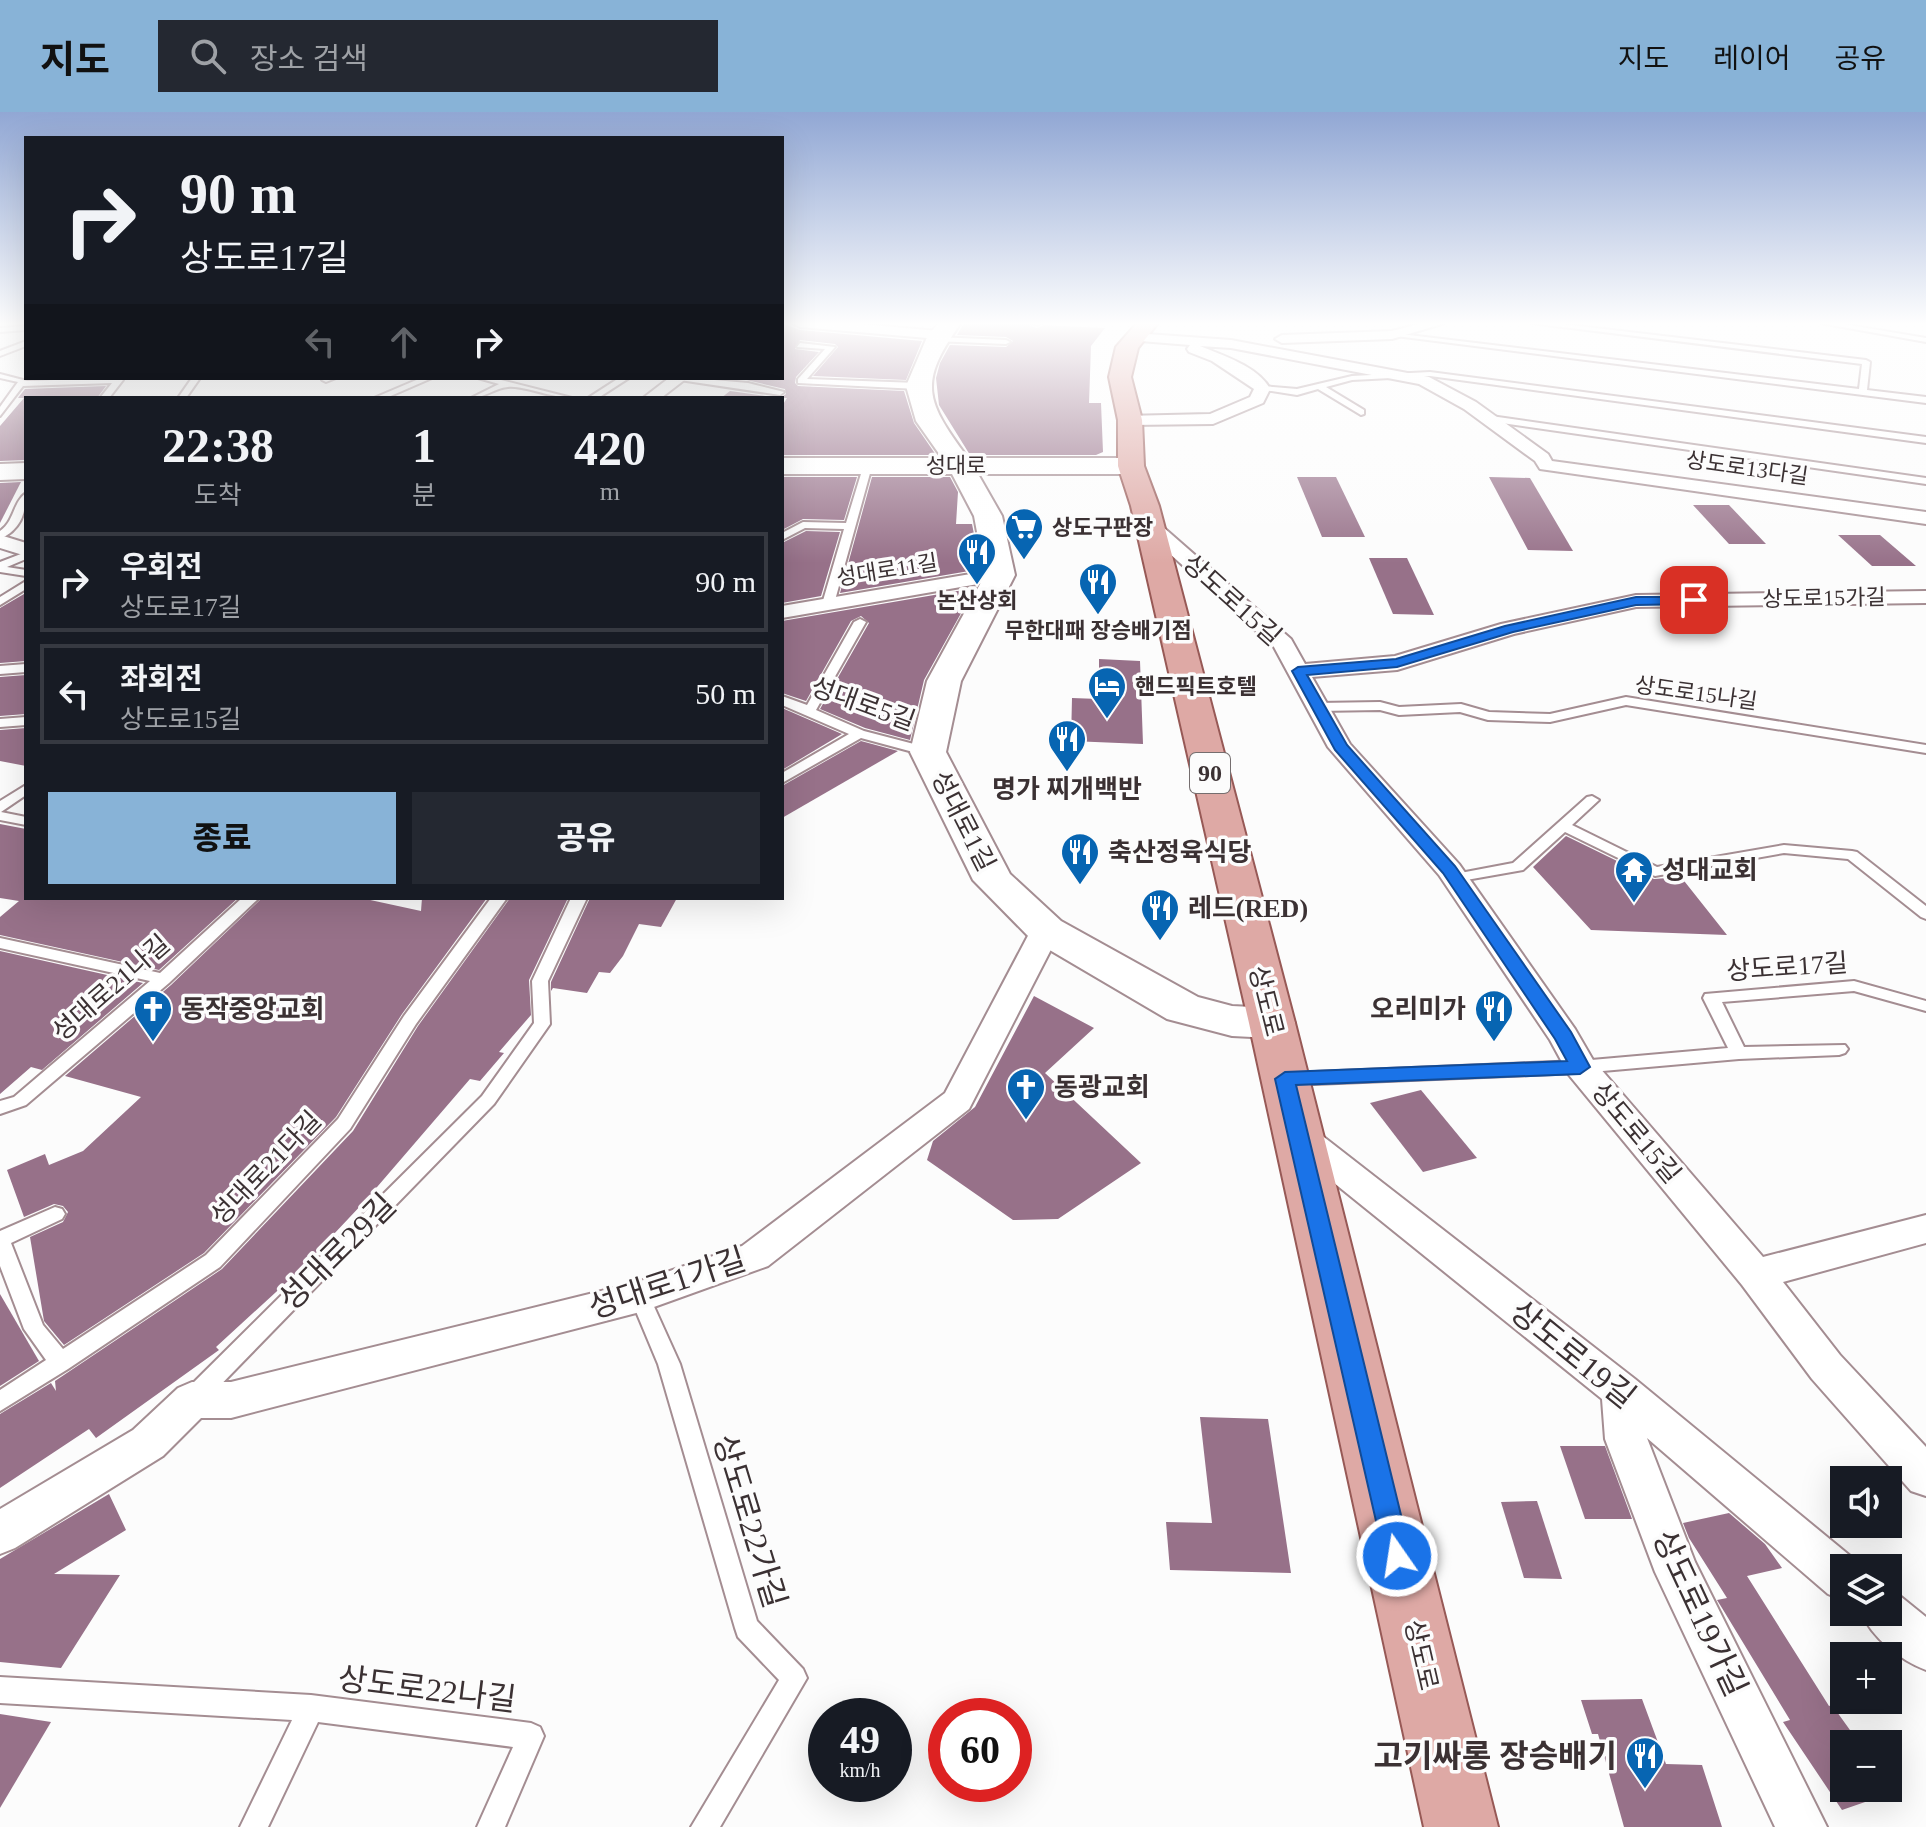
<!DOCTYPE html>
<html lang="ko">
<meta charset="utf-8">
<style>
body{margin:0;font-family:"Times New Roman","Noto Sans KR",serif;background:#242831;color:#f1f3f6;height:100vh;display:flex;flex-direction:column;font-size:30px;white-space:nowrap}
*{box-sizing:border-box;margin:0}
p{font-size:26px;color:#9ea1a6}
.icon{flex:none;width:44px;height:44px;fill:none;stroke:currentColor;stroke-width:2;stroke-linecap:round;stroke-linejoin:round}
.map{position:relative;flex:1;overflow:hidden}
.sheet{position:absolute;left:24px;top:284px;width:760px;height:504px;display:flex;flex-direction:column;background:#171b24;border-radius:0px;box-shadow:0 8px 32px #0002}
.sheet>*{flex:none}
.hud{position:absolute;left:24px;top:24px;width:760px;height:244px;border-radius:0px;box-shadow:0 8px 32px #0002;background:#171b24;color:#f1f3f6;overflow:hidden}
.buttons{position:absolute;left:1830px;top:1354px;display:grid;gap:16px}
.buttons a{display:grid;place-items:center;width:72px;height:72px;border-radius:0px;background:#171b24;box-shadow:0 8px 32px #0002;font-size:40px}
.speed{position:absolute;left:808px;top:1586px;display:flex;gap:16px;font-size:40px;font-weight:700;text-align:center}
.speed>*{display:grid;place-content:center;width:104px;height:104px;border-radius:50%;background:#171b24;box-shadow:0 8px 32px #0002;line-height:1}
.speed small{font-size:20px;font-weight:400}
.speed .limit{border:12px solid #d22;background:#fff;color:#111}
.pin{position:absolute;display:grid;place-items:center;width:68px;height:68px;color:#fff;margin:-34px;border-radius:16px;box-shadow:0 4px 12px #0006}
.me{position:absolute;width:88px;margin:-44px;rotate:347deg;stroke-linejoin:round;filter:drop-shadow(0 0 6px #0008)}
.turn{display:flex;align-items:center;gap:28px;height:168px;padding:0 24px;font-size:36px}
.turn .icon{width:104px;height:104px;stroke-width:2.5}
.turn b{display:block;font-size:56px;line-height:68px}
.lanes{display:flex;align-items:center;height:76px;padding:0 24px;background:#0003;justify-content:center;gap:40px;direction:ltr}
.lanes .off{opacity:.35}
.eta{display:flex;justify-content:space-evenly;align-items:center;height:136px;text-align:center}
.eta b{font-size:48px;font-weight:800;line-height:56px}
.button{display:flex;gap:16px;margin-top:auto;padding:16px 24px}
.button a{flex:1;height:92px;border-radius:0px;background:#88b3d7;color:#111;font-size:32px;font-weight:800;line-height:92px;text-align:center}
.button a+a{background:#242831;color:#f1f3f6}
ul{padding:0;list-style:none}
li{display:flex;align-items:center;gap:24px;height:100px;margin:0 16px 12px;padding:0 8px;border:4px solid #363941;border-radius:0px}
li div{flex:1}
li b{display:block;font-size:30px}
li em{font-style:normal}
header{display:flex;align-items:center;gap:48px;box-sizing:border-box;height:112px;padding:0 40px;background:#88b3d7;color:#111}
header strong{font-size:38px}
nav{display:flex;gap:44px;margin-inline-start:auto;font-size:28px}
.search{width:560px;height:72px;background:#242831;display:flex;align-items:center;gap:20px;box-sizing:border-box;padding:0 28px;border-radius:0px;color:#9ea1a6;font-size:30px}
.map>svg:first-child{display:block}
.building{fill:#977189}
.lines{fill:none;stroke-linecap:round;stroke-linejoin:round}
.lane-casing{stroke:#a48d92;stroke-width:4}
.street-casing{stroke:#a48d92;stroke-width:4}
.secondary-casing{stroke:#a48d92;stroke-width:4}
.primary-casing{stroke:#975956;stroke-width:4}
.lane{fill:#fff;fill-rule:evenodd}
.street{fill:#fff;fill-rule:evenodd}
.secondary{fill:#fff;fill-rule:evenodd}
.primary{fill:#dea9a5;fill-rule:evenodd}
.route{fill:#1a73e8;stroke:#114b97;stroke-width:2}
.labels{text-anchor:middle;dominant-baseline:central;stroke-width:7;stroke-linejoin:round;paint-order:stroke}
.far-street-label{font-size:22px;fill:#3b3133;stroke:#fcfcfc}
.far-poi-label{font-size:22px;font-weight:bold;fill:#3b3133;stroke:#fcfcfc;text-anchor:start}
.shield{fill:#fcfcfc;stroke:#756e6f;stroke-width:2}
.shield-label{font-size:24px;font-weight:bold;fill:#3b3133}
.street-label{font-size:26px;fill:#3b3133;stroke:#fcfcfc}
.poi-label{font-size:26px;font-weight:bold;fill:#3b3133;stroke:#fcfcfc;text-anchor:start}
.near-street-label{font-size:32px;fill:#3b3133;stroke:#fcfcfc}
.near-poi-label{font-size:32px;font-weight:bold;fill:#3b3133;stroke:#fcfcfc;text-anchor:end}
</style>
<header>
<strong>지도</strong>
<div class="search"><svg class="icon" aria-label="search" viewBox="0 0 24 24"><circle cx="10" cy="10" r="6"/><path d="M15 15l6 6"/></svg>장소 검색</div>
<nav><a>지도</a><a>레이어</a><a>공유</a></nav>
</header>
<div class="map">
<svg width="1926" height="1715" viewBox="0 0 1926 1715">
<rect width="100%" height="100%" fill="#fcfcfc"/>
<g class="building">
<path d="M782 211 800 218 922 229 906 268 813 264 838 235 835 232 800 228 795 237 819 240 796 265 795 271 798 274 904 279 914 311 936 343H782V294L787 286H721L730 279 780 286 786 282 785 277 742 267 782 266Z"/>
<path d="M964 211 1026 212 1037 216 1044 213 1105 216 1091 234 1089 291H1101L1103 340 1096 343H970L939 293 936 266 940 251 950 233 1006 235 1013 229 1006 225 957 223Z"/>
<path d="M106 274 97 286H26V348L0 349V314L24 286H18L25 277Z"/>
<path d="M782 365H857L844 408 803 407 782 418Z"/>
<path d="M872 365H950L958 380 956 412H972L981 457 840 481Z"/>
<path d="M1297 365H1336L1365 425H1322Z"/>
<path d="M1489 365 1530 366 1573 439 1528 438Z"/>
<path d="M21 370 0 411V371Z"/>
<path d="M1693 393H1729L1766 432H1729Z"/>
<path d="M806 419 840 420 821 484 782 491V431Z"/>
<path d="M1838 423H1880L1916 454H1872Z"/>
<path d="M1369 446H1407L1434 503 1393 502Z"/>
<path d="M975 476 924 568 910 628 865 616 820 597 869 511 861 504 851 509 806 589 782 581V509Z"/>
<path d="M24 482 26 549 0 551V496Z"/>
<path d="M1099 547 1140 549 1143 632 1071 629 1072 586 1099 587Z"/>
<path d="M26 563V602L0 604V565Z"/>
<path d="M782 596 842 622 782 658Z"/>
<path d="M26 616V654L0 649V618Z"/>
<path d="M861 629 898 639 782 706V674Z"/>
<path d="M0 712 26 717V786H238L159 858 0 823V805L19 789 0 786Z"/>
<path d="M1566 724 1654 767 1681 765 1727 823 1591 818 1533 755Z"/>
<path d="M262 786H361L421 799 422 786H487L402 902 336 1005 204 1141 64 1233 44 1209 30 1125 63 1110 68 1100 63 1094 54 1092 24 1105 7 1058 45 1042 49 1053 83 1039 141 985 65 964 171 873Z"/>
<path d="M510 786H568L529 868 531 903 499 940 504 941 480 969 470 967 365 1089 300 1158 216 1235 219 1238 96 1326 89 1317 0 1376V1302L51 1271 56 1279 55 1269 222 1157 353 1019 418 914Z"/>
<path d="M590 786H677L661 815 639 812 623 844 610 861 599 860 587 881 553 876 551 879V870Z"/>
<path d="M0 839 143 871 42 958 31 955 0 982Z"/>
<path d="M1034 884 1094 916 1045 961 1141 1051 1058 1107 1013 1108 927 1048 933 1029 975 995Z"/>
<path d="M1421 978 1477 1046 1423 1060 1370 991Z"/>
<path d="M0 1182 39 1249 0 1274Z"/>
<path d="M1200 1305 1268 1307 1291 1461 1170 1458 1166 1410 1212 1411Z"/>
<path d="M1560 1334H1605L1632 1407H1585Z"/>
<path d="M109 1382 126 1418 54 1462 120 1463 61 1556 0 1550V1447Z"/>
<path d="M1537 1389 1562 1467 1524 1466 1501 1390Z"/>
<path d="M1729 1401 1765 1432 1782 1456 1747 1464 1829 1594 1832 1593 1860 1632H1844V1676H1888V1671L1894 1680 1842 1698 1783 1610 1790 1608 1722 1496 1717 1488 1727 1486 1689 1426 1683 1411Z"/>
<path d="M1642 1587 1666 1652 1702 1653 1722 1715H1624L1598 1622H1592L1581 1588Z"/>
<path d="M0 1602 51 1610 0 1696Z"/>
</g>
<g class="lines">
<g class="lane-casing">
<g id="lane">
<path d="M1029 211H1042L1038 213Z"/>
<path d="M1530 211H1553L1866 248 1870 250 1867 278 1926 285V291L1388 223 1392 221 1859 277 1862 252Z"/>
<path d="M1820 211H1837L1926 226V230Z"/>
<path d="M26 214V218L0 220V216Z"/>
<path d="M937 225 1006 228 1010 230 1006 232 934 229Z"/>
<path d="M26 229V234L0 244V239Z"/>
<path d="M800 231 835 235 807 267 918 271 922 274 918 277 798 271V267L825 237 797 235Z"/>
<path d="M1430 260 1926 325V331L1430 264 1352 268 1326 275 1364 298V302L1361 303 1318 277 1297 283 1258 277 1262 274 1297 277 1352 264Z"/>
<path d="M0 262 27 269 107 266 123 268 109 286H100L112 271 23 274 0 304V295L18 270 0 266Z"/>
<path d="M192 266H200L186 286H178Z"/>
<path d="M324 266H336L326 270 322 268Z"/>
<path d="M421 266H432L386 286H374Z"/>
<path d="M478 266H493L572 286C553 286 521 273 508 275 494 276 485 286 471 286L499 272Z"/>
<path d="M619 266H629L598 286H588Z"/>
<path d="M692 266 748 271 784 280 780 283 673 267Z"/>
<path d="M1491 304 1926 366V372L1488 309 1487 307Z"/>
<path d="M864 352 872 354 834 492 824 494 822 492 844 417 805 416 782 428V421L803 410 846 411Z"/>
<path d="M26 381C26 402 20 418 0 427V419C14 410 13 390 26 381Z"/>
<path d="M26 440V447L7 455 26 458V464L0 460V450Z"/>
<path d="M26 469V477L0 493V485Z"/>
<path d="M860 507 866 510 816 598 864 619 933 637 935 640 928 644 861 626 782 671V661L849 622 782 593V584L807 593 854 510Z"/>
<path d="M26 552V560L0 562V554Z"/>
<path d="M1626 585 1926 633V641L1626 593 1550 610 1488 608 1460 600 1399 603 1380 598 1318 599 1312 595 1318 591 1380 590 1399 595 1461 592 1489 600 1550 602Z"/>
<path d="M26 605V613L0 615V607Z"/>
<path d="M26 673V683L1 700 26 705V713L0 708V689Z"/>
<path d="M1592 684 1599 688 1572 713 1657 755 1784 733 1852 739 1857 740 1926 794V807L1921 805 1848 747 1784 741 1655 764 1565 720 1523 758 1455 770 1448 766 1455 762 1513 751 1587 685Z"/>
<path d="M242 786H259L169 871 26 993 0 1002V989L14 985 150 869 0 836V826L160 861Z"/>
<path d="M491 786H507L416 912 350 1017 220 1155 68 1257 0 1299V1278L46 1248 24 1217 0 1154V1119L55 1095 62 1097 65 1102 62 1107 11 1131 43 1213 63 1237 206 1143 338 1007 404 904Z"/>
<path d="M571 786H587L548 869 550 912 494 992 202 1292 194 1294 186 1292 183 1285 186 1278 482 984 534 911 532 869Z"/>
<path d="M1854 869 1926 889V899L1854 879 1722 890 1744 935 1845 933 1848 937 1845 941 1839 943 1739 947 1580 961 1290 973 1284 971 1281 967 1284 963 1290 961 1580 949 1728 936 1703 886 1705 882Z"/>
<path d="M640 1177 647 1179 680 1252 757 1509 803 1557 807 1566 720 1715H691L779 1568 738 1525 735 1516 658 1252 630 1185 633 1179Z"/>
<path d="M0 1565 311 1583 531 1611 540 1615 544 1624 505 1715H477L513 1635 318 1610 268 1715H240L292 1608 0 1591Z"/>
</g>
</g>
<g class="street-casing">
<g id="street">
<path d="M793 211H849L939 219 946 223 939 227 800 215Z"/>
<path d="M1422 211H1445L1392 227 1282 231 1275 227 1282 223 1392 219Z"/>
<path d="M1133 221 1231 228 1429 265 1476 290 1548 342 1552 349 1926 400V412L1540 357 1535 349 1464 297 1419 272 1231 236 1200 234C1222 243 1259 255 1270 277L1263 291 1213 312 1130 313 1122 308 1124 304 1210 302 1250 285 1254 277 1212 249 1189 240 1187 237 1190 233 1128 228 1126 225Z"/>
<path d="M669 266H687L661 286H643Z"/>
<path d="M1148 406 1155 408 1291 527 1305 552 1395 544 1501 512 1636 483 1926 479V491L1636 495 1514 522 1397 558 1312 565 1350 632 1459 752 1575 917 1593 948 1763 1145 1926 1103V1131L1783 1170 1840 1243 1926 1335V1384L1911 1379 1812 1267 1742 1173 1569 963 1550 928 1439 763 1328 635 1274 535 1141 416 1138 412Z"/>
<path d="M0 423 26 431V444L0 436Z"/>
<path d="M1000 457 1007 459 1010 463 1007 467 782 506V494Z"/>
<path d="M1046 809 1056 812 1061 818 969 997 768 1154 640 1200 231 1306H201L163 1344 15 1436 0 1442V1397L133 1318 178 1276 192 1270H231L638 1170 742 1134 945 981 1031 818 1036 812Z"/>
<path d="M1299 1012 1311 1015 1635 1267 1860 1452 1862 1456H1844V1489L1828 1482 1647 1326 1695 1450 1827 1715H1775L1655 1460 1605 1327 1602 1287 1287 1033 1282 1024 1287 1015Z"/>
<path d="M1888 1479 1900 1484 1926 1505V1558C1900 1548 1872 1526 1861 1500H1888Z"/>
</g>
</g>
<g class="secondary-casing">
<g id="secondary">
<path d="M939 211H961C917 272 926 289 968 346H1131L1140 348 1144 354 1140 360 1131 362H978L1002 404 1015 463 961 569 946 640 1010 762 1061 809 1198 885 1232 894 1272 896 1288 900 1295 911 1288 922 1272 926 1232 924 1167 907 1031 827 973 768 910 640 927 569 985 463 974 404 952 362H782V346H942L916 309 906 274 928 223Z"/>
<path d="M26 351V367L0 368V352Z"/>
</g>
</g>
<g class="primary-casing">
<path id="primary" d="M1137 211H1158L1138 236 1131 265 1142 308 1144 354 1159 394 1295 911 1498 1715H1424L1249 911 1131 394 1118 354V308L1109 265 1116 235Z"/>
</g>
<use href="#lane" class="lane"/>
<use href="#street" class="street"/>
<use href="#secondary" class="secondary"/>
<use href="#primary" class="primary"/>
</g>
<linearGradient id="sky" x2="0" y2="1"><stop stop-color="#91a7d4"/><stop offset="0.47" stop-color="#fefefe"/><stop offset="1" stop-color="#fefefe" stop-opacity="0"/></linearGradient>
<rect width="1926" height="451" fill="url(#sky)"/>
<path class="route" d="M1636 485H1694L1700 488 1694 492 1636 493 1513 520 1397 555 1307 563 1347 633 1455 754 1571 920 1590 955 1580 962 1296 973 1411 1444 1407 1453 1397 1457 1388 1453 1384 1444 1275 967 1285 960 1567 949 1555 927 1443 761 1335 638 1292 559 1298 555 1396 547 1505 514Z"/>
<defs>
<g id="supermarket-pin" transform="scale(2)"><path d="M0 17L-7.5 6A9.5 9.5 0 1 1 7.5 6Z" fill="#0765b2" stroke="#fcfcfc"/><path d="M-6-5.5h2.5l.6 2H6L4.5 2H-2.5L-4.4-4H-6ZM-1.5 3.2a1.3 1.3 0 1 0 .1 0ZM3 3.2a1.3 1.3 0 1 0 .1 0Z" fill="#fff"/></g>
<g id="restaurant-pin" transform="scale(2)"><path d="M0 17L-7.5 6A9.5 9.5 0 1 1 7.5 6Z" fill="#0765b2" stroke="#fcfcfc"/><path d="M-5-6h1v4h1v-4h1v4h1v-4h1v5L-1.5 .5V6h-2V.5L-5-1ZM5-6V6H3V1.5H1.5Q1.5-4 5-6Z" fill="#fff"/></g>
<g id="hotel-pin" transform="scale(2)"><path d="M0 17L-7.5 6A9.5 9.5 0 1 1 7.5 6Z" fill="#0765b2" stroke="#fcfcfc"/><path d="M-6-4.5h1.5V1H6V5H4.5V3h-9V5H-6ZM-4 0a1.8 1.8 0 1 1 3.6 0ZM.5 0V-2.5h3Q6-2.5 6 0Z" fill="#fff"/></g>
<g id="temple-pin" transform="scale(2)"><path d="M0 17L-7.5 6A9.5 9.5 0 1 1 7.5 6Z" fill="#0765b2" stroke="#fcfcfc"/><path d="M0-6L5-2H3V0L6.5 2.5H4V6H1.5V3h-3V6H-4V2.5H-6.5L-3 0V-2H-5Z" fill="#fff"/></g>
<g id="church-pin" transform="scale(2)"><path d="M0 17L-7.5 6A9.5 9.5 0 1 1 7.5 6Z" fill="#0765b2" stroke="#fcfcfc"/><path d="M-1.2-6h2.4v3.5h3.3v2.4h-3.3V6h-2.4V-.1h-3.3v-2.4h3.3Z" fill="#fff"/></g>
</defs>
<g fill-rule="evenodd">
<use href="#supermarket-pin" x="1024" y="415"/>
<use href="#restaurant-pin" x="977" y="440"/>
<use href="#restaurant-pin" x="1098" y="470"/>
<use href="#hotel-pin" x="1107" y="574"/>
<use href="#restaurant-pin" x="1067" y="627"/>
<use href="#restaurant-pin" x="1080" y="740"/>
<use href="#temple-pin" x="1634" y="758"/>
<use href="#restaurant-pin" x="1160" y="796"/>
<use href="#church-pin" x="153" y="897"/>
<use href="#restaurant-pin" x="1494" y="897"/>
<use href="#church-pin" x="1026" y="975"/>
<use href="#restaurant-pin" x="1645" y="1644"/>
</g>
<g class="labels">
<g class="far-street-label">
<text x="956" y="353">성대로</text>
<text transform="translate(1747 356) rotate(8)">상도로13다길</text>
<text transform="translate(887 458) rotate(-9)">성대로11길</text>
<text transform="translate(1824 486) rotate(-1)">상도로15가길</text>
<text transform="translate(1696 581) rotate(8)">상도로15나길</text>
</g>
<g class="far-poi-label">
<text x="1052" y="415">상도구판장</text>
<text x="977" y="488" text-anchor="middle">논산상회</text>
<text x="1098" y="518" text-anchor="middle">무한대패 장승배기점</text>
<text x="1135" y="574">핸드픽트호텔</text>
</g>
<rect class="shield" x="1190" y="641" width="40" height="40" rx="6"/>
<g class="shield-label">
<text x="1210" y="661">90</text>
</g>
<g class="street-label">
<text transform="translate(1232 488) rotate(42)">상도로15길</text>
<text transform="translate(863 592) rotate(20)">성대로5길</text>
<text transform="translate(963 709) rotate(63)">성대로1길</text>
<text transform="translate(1787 855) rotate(-4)">상도로17길</text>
<text transform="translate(111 876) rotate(-41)">성대로21나길</text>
<text transform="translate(1266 889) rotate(76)">상도로</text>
<text transform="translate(1636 1021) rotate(50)">상도로15길</text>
<text transform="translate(266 1056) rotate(-46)">성대로21다길</text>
<text transform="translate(1421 1543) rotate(77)">상도로</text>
</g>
<g class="poi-label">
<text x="1067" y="677" text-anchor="middle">명가 찌개백반</text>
<text x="1108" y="740">축산정육식당</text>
<text x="1662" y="758">성대교회</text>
<text x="1188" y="796">레드(RED)</text>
<text x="181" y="897">동작중앙교회</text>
<text x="1466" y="897" text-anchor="end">오리미가</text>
<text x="1054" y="975">동광교회</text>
</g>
<g class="near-street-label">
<text transform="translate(337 1140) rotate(-45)">성대로29길</text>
<text transform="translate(667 1171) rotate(-18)">성대로1가길</text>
<text transform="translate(1573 1242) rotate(39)">상도로19길</text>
<text transform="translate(750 1409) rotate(73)">상도로22가길</text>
<text transform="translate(1700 1501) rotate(65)">상도로19가길</text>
<text transform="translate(427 1577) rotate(7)">상도로22나길</text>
</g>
<g class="near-poi-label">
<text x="1617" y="1644">고기싸롱 장승배기</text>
</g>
</g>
</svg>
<div class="buttons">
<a><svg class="icon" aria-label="sound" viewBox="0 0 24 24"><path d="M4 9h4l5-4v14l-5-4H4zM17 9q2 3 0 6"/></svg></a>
<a><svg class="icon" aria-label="layers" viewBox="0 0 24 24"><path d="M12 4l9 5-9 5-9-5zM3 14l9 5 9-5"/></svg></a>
<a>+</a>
<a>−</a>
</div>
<div class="speed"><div>49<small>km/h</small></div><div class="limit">60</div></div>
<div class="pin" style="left:1694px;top:488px;background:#d93025"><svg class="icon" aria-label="arrive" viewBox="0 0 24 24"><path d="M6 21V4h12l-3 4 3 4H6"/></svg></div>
<svg class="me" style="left:1397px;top:1444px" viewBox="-20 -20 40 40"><circle r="17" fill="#1a73e8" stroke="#fff" stroke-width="3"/><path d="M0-11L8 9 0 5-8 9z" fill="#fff"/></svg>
<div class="hud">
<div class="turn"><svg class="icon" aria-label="right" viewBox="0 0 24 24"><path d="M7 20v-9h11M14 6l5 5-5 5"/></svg><div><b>90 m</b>상도로17길</div></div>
<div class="lanes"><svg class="icon off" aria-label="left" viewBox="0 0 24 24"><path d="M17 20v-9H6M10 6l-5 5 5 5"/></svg><svg class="icon off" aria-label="ahead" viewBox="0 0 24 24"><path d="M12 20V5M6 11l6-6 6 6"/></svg><svg class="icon" aria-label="right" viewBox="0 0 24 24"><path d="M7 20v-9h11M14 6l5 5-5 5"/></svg></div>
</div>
<section class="sheet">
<div class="eta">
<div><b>22:38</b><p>도착</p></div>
<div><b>1</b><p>분</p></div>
<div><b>420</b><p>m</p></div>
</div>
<ul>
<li><svg class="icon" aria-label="right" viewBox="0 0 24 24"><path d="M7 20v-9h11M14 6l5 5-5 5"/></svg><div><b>우회전</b><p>상도로17길</p></div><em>90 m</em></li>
<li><svg class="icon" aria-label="left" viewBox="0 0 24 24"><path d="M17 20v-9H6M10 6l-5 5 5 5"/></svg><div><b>좌회전</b><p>상도로15길</p></div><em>50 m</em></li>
</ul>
<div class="button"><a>종료</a><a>공유</a></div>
</section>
</div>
